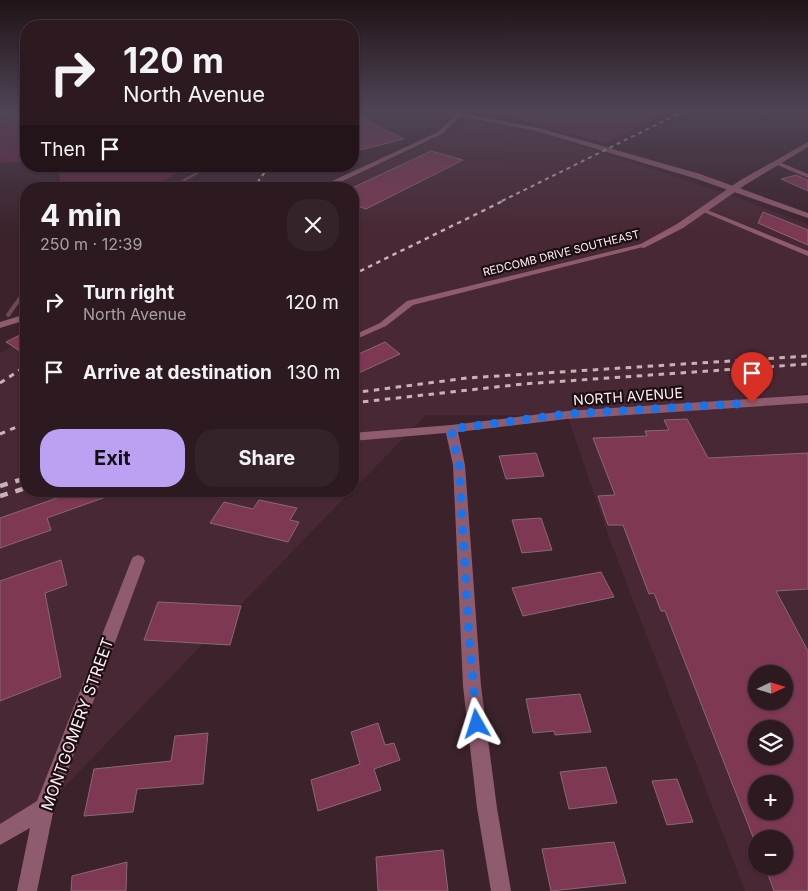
<!DOCTYPE html>
<meta charset="utf-8">
<style>
body{margin:0;font-family:Inter,sans-serif;background:#342329;color:#f1f3f6;height:100vh;display:flex;flex-direction:column;font-size:19px;white-space:nowrap}
*{box-sizing:border-box;margin:0}
p{font-size:16px;color:#a6a1a5}
.icon{flex:none;width:28px;height:28px;fill:none;stroke:currentColor;stroke-width:2;stroke-linecap:round;stroke-linejoin:round}
.map{position:relative;flex:1;overflow:hidden}
.drawer{position:absolute;left:20px;top:182px;width:339px;height:315px;display:flex;flex-direction:column;background:#2c1a20;border-radius:20px;box-shadow:0 1px 4px #0004,0 0 0 1px #48383e}
.drawer>*{flex:none}
.banner{position:absolute;left:20px;top:20px;width:339px;height:152px;border-radius:20px;box-shadow:0 1px 4px #0004,0 0 0 1px #48383e;background:#2c1a20;color:#f1f3f6;overflow:hidden}
.needle{width:32px;rotate:86deg}
.fabs{position:absolute;left:748px;top:665px;display:grid;gap:10px}
.fabs a{display:grid;place-items:center;width:45px;height:45px;border-radius:50%;background:#2c1a20;box-shadow:0 1px 4px #0004,0 0 0 1px #48383e;font-size:25px}
.pin{position:absolute;display:grid;place-items:center;width:42px;height:42px;color:#fff;margin:-51px -21px;border-radius:50% 50% 50% 0;rotate:-45deg;box-shadow:0 0 5px #0007}
.pin .icon{rotate:45deg}
.me{position:absolute;width:55px;margin:-28px;rotate:354deg;stroke-linejoin:round;filter:drop-shadow(0 0 4px #0008)}
.turn{display:flex;align-items:center;gap:18px;height:105px;padding:0 20px;font-size:22px}
.turn .icon{width:65px;height:65px;stroke-width:2.5}
.turn b{display:block;font-size:35px;line-height:42px}
.then{display:flex;align-items:center;height:48px;padding:0 20px;background:#0003;gap:10px;font-size:19px}
.round{display:grid;place-items:center;flex:none;width:52px;height:52px;border-radius:20px;background:#342329}
.head{display:flex;align-items:center;justify-content:space-between;height:85px;padding:0 20px}
h1{font-size:30px;font-weight:700;line-height:38px}
.action{display:flex;gap:10px;margin-top:auto;padding:10px 20px}
.action a{flex:1;height:58px;border-radius:20px;background:#bca0f2;color:#111;font-size:20px;font-weight:700;line-height:58px;text-align:center}
.action a+a{background:#342329;color:#f1f3f6}
ul{padding:0;list-style:none}
li{display:flex;align-items:center;gap:15px;height:70px;padding:0 20px}
li div{flex:1}
li b{display:block;font-size:19px}
li em{font-style:normal}
.map>svg:first-child{display:block}
.built{fill:#482834;fill-rule:evenodd}
.green{fill:#61263f}
.lines{fill:none;stroke-linecap:round;stroke-linejoin:round}
.stream-far1{stroke:#6f485a;stroke-width:2.5}
.stream{stroke:#6f485a;stroke-width:4}
.building{fill:#7e3854;stroke:#876973;fill-rule:evenodd}
.service{fill:#8f5b6e;fill-rule:evenodd}
.minor{fill:#8f5b6e;fill-rule:evenodd}
.tertiary{fill:#8f5b6e;fill-rule:evenodd}
.rail-far3{stroke:#c6b2b8;stroke-width:2;stroke-dasharray:4 4;stroke-linecap:butt}
.rail-far2{stroke:#c6b2b8;stroke-width:2.5;stroke-dasharray:4.5 4.5;stroke-linecap:butt}
.rail-far1{stroke:#c6b2b8;stroke-width:3;stroke-dasharray:5.5 5.5;stroke-linecap:butt}
.rail{stroke:#c6b2b8;stroke-width:4.5;stroke-dasharray:8 8;stroke-linecap:butt}
.route{stroke:#1a73e8;stroke-width:9;stroke-dasharray:0 16.2}
.labels{text-anchor:middle;dominant-baseline:central;stroke-width:4.5;stroke-linejoin:round;paint-order:stroke}
.far-street-label{font-size:11px;fill:#ffeef3;stroke:#1b0f13}
.street-label{font-size:14px;fill:#ffeef3;stroke:#1b0f13}
.near-street-label{font-size:16px;fill:#ffeef3;stroke:#1b0f13}
</style>
<div class="map">
<svg width="808" height="891" viewBox="0 0 808 891">
<rect width="100%" height="100%" fill="#3b222b"/>
<g class="built">
<path d="M498 123 590 149 722 192 808 224V394L601 412 808 399V891H745L611 543 567 415H426L353 490 352 189H326L469 124ZM756 674H784V701H756ZM756 729H784V756H756ZM756 784H784V811H756ZM756 839H784V866H756Z"/>
<path d="M26 339V491H351L44 808 0 832V353Z"/>
</g>
<g class="green">
<path d="M0 110H26V161L0 163Z"/>
<path d="M470 110H675L605 143 506 117Z"/>
<path d="M58 166H191L148 189H61Z"/>
</g>
<g class="lines">
<path class="stream-far1" d="M168 189 210 166"/>
<path class="stream" d="M8 315 26 290"/>
</g>
<g class="building">
<path d="M361 117 404 139 352 152V119Z"/>
<path d="M431 151 463 160 366 209 352 204V188Z"/>
<path d="M796 175 808 180V191L781 179Z"/>
<path d="M763 212 808 230V245L758 223Z"/>
<path d="M26 332V355L6 342Z"/>
<path d="M385 342 400 354 352 376V357Z"/>
<path d="M687 419 708 458 808 453V589L776 591 808 651V891H774L765 866H784V839H756L755 842 665 611H661L654 593 649 594 623 525H608L598 496 615 495 593 438 647 436 645 431 669 430 664 420ZM756 674H784V701H756ZM756 729H784V756H756ZM756 784H784V811H756Z"/>
<path d="M536 453 544 476 506 479 499 456Z"/>
<path d="M77 491H117V493L47 518 51 530 0 548V518Z"/>
<path d="M259 500 297 508 290 520 299 522 288 542 210 523 224 502 253 509Z"/>
<path d="M541 518 552 550 522 553 512 520Z"/>
<path d="M61 560 67 585 45 593 61 677 0 701V581Z"/>
<path d="M601 572 614 597 523 616 512 588Z"/>
<path d="M158 602 241 606 230 645 144 640Z"/>
<path d="M580 694 591 732 555 735 554 731 533 733 526 699Z"/>
<path d="M378 723 385 745 394 743 400 760 374 769 381 790 318 811 311 780 360 764 351 732Z"/>
<path d="M208 733 203 784 137 789 133 812 84 816 94 769 171 761 175 736Z"/>
<path d="M606 767 617 803 569 809 560 772Z"/>
<path d="M677 779 693 822 667 825 652 781Z"/>
<path d="M614 842 626 883 551 891 542 849Z"/>
<path d="M443 850 448 891H378L376 857Z"/>
<path d="M127 862 126 891H71L72 876Z"/>
</g>
<g class="lines">
<g class="service">
<path d="M777 161 808 174V178L775 164 774 163Z"/>
<path d="M701 209H705L808 251V256L701 211Z"/>
<path d="M641 244 644 246 643 247 413 305 386 326 352 341V336L380 323 407 301Z"/>
</g>
<g class="minor">
<path d="M808 142V147L745 185 683 228 644 248 637 246 677 224 739 181Z"/>
<path d="M808 395V403L567 419 458 432 465 465 481 686 497 808 511 891H491L477 808 463 686 453 465 446 433 352 441V433L451 425 567 411Z"/>
<path d="M138 555 143 557 145 561 54 808 37 891H17L30 828 0 845V824L37 801 131 561 133 557Z"/>
</g>
<g class="tertiary">
<path d="M455 110H461L460 113 539 128 700 174 808 213V218L694 178 536 131 460 116 442 134 326 189H315L438 132 453 117Z"/>
<path d="M26 314V320L0 328V322Z"/>
</g>
<g class="rail-far3">
<path d="M253 189 269 166"/>
<path d="M502 201 686 110"/>
</g>
<path class="rail-far2" d="M352 275 505 200"/>
<g class="rail-far1">
<path d="M0 383 26 366"/>
<path d="M352 393 467 378 808 356"/>
<path d="M352 403 523 384 808 364"/>
<path d="M0 434 26 423"/>
</g>
<g class="rail">
<path d="M0 486 26 478"/>
<path d="M0 496 26 488"/>
</g>
</g>
<linearGradient id="sky" x2="0" y2="1"><stop stop-color="#201318"/><stop offset="0.47" stop-color="#4f4455"/><stop offset="1" stop-color="#4f4455" stop-opacity="0"/></linearGradient>
<rect width="808" height="234" fill="url(#sky)"/>
<g class="lines">
<path class="route" d="M477 724 469 636 459 465 451 429 567 414 752 403"/>
</g>
<g class="labels">
<g class="far-street-label">
<text transform="translate(561 253) rotate(-14)">REDCOMB DRIVE SOUTHEAST</text>
</g>
<g class="street-label">
<text transform="translate(628 396) rotate(-4)">NORTH AVENUE</text>
</g>
<g class="near-street-label">
<text transform="translate(77 724) rotate(-70)">MONTGOMERY STREET</text>
</g>
</g>
</svg>
<div class="fabs">
<a><svg class="needle" viewBox="-14 -14 28 28"><path d="M0-13l5 13h-10z" fill="#e53935"/><path d="M0 13l5-13h-10z" fill="#a6a1a5"/></svg></a>
<a><svg class="icon" aria-label="layers" viewBox="0 0 24 24"><path d="M12 4l9 5-9 5-9-5zM3 14l9 5 9-5"/></svg></a>
<a>+</a>
<a>−</a>
</div>
<div class="pin" style="left:752px;top:403px;background:#d93025"><svg class="icon" aria-label="arrive" viewBox="0 0 24 24"><path d="M6 21V4h12l-3 4 3 4H6"/></svg></div>
<svg class="me" style="left:477px;top:724px" viewBox="-20 -20 40 40"><path d="M0-17L14 15 0 8-14 15z" fill="#1a73e8" stroke="#fff" stroke-width="4"/></svg>
<div class="banner">
<div class="turn"><svg class="icon" aria-label="right" viewBox="0 0 24 24"><path d="M7 20v-9h11M14 6l5 5-5 5"/></svg><div><b>120 m</b>North Avenue</div></div>
<div class="then">Then<svg class="icon" aria-label="arrive" viewBox="0 0 24 24"><path d="M6 21V4h12l-3 4 3 4H6"/></svg></div>
</div>
<section class="drawer">
<div class="head"><div><h1>4 min</h1><p>250 m · 12:39</p></div><a class="round"><svg class="icon" aria-label="close" viewBox="0 0 24 24"><path d="M6 6l12 12M18 6L6 18"/></svg></a></div>
<ul>
<li><svg class="icon" aria-label="right" viewBox="0 0 24 24"><path d="M7 20v-9h11M14 6l5 5-5 5"/></svg><div><b>Turn right</b><p>North Avenue</p></div><em>120 m</em></li>
<li><svg class="icon" aria-label="arrive" viewBox="0 0 24 24"><path d="M6 21V4h12l-3 4 3 4H6"/></svg><div><b>Arrive at destination</b></div><em>130 m</em></li>
</ul>
<div class="action"><a>Exit</a><a>Share</a></div>
</section>
</div>
